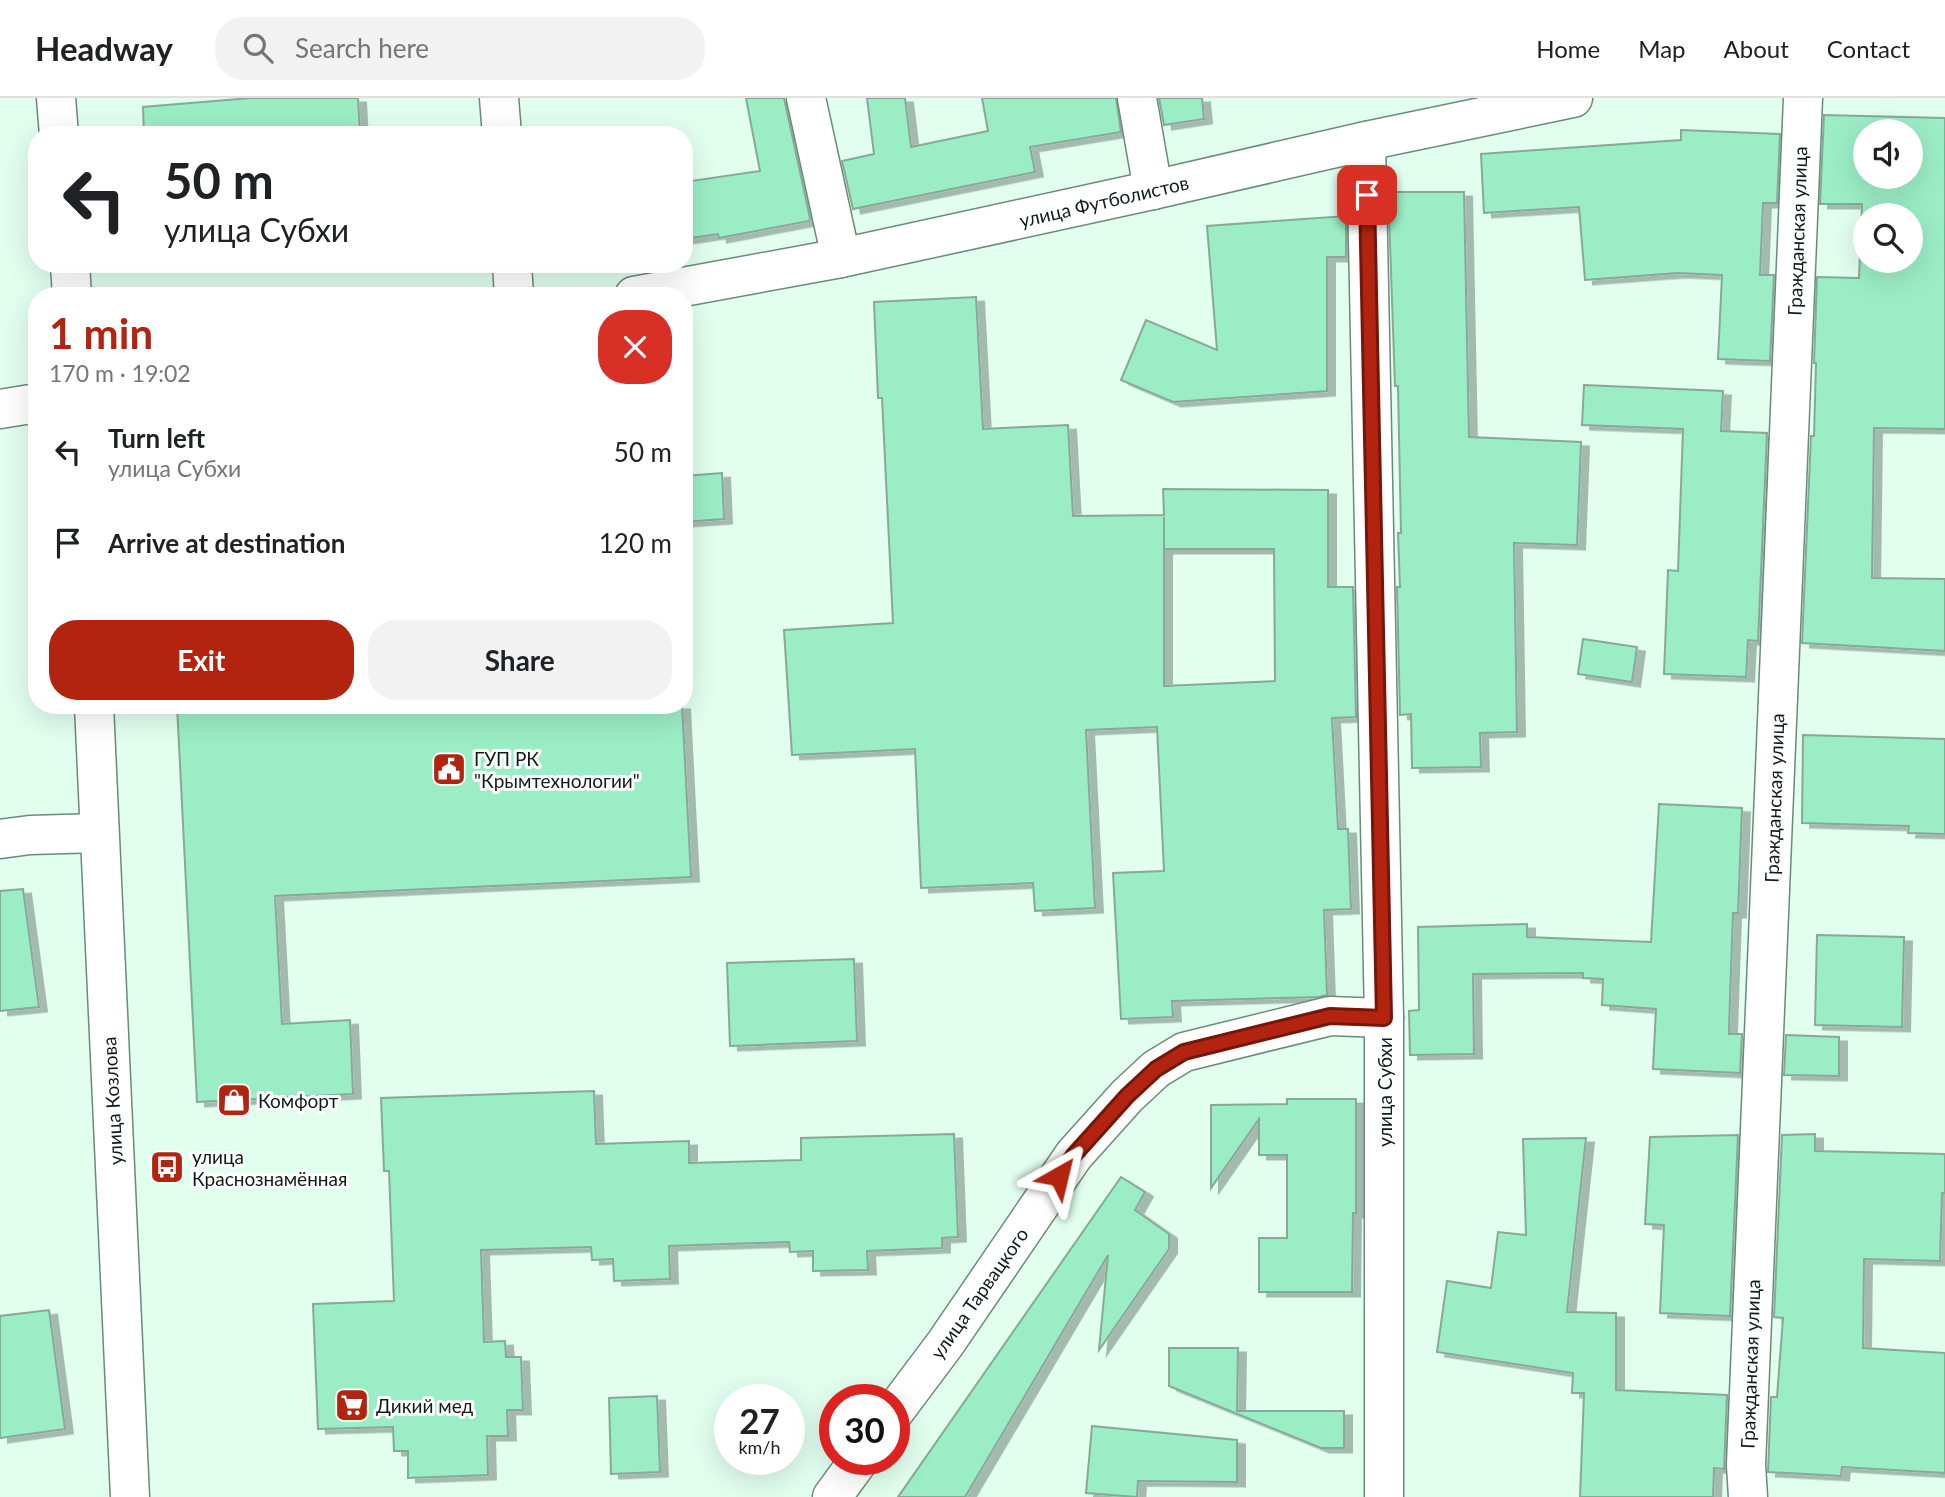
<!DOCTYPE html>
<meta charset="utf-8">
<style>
body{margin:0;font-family:Lato,sans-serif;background:#f2f2f2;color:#202124;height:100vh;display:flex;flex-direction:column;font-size:26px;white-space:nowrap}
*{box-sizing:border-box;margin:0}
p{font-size:23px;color:#757577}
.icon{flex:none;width:38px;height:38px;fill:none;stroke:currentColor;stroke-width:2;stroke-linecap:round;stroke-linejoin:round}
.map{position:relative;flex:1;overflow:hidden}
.side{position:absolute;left:28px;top:189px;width:665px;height:427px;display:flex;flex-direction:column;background:#fff;border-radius:28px;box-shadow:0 7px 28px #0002}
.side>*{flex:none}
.hud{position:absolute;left:28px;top:28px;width:665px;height:147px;border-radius:28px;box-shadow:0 7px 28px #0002;background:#fff;color:#202124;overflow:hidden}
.tools{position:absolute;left:1853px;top:21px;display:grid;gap:14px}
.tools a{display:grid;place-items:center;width:70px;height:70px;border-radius:50%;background:#fff;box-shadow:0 7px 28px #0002;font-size:35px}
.speed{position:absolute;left:714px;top:1286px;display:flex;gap:14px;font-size:35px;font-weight:700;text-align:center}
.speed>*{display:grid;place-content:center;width:91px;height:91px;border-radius:50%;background:#fff;box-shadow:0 7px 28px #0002;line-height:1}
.speed small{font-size:18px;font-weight:400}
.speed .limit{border:10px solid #d22;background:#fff;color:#111}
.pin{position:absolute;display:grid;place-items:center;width:60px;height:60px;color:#fff;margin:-30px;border-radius:14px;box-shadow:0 4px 10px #0006}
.me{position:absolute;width:77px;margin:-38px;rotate:37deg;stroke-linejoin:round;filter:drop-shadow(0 0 5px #0008)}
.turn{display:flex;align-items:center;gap:24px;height:147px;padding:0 21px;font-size:32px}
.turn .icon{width:91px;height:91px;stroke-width:2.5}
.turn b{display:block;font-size:49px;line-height:60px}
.round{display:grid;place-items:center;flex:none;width:74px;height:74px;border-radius:28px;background:#f2f2f2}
.summary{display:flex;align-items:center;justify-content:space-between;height:119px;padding:0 21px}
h1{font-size:42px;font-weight:700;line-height:52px;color:#b2240f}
.action{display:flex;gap:14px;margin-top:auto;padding:14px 21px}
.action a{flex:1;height:80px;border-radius:28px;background:#b2240f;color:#fff;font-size:28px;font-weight:700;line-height:80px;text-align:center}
.action a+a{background:#f2f2f2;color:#202124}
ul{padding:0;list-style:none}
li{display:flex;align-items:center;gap:21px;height:91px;padding:0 21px}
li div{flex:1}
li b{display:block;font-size:26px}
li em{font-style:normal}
header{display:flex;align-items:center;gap:42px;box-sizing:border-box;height:98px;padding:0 35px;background:#fff;border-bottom:2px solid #e0e0e0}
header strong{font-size:33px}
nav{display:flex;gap:38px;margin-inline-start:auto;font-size:24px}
.search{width:490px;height:63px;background:#f2f2f2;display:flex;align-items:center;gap:18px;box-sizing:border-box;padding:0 24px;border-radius:28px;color:#757577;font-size:26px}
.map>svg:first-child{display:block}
.building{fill:#9bedc6;stroke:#87a998;stroke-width:2;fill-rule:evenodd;filter:url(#shadow)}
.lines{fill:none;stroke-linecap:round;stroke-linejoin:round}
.minor-casing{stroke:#6a8b7a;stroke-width:41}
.major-casing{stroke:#6a8b7a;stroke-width:41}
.minor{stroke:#fff;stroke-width:38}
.major{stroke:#fff;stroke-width:38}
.route-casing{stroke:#74170a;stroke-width:18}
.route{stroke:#b2240f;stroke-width:12}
.labels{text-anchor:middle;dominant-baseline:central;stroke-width:6;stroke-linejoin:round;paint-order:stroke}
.street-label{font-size:19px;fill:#0f1d16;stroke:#fff}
.poi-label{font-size:19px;fill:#0f1d16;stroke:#fff;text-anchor:start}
</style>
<header>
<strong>Headway</strong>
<div class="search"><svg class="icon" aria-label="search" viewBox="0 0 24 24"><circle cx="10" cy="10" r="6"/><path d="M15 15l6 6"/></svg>Search here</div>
<nav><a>Home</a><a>Map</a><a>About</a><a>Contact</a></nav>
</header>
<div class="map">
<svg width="1945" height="1399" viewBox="0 0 1945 1399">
<defs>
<filter id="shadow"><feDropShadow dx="8" dy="4.5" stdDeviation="0" flood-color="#0004"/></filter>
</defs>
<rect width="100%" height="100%" fill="#e1feef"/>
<g class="building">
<path d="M251 0H358L360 37H144L143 9Z"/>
<path d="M746 0H784L810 120 809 123 719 140 718 136 684 141V84L760 73Z"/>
<path d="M867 0H905L911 49 988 33 982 0H1116L1121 34 1030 49 1035 74 853 111 842 63 874 56Z"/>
<path d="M1159 0H1202L1204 21 1164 27Z"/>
<path d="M1824 17 1945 20V331L1874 330 1872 480 1945 481V553L1802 545 1811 338H1814L1816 265H1814L1817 179 1859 180 1862 106H1820ZM1866 33H1911V79H1866ZM1866 117H1911V163H1866Z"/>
<path d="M1681 32 1780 36 1777 105H1763L1760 177H1774L1770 263 1718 261 1722 177 1678 175 1585 182 1579 109 1484 115 1481 56 1681 42Z"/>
<path d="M1396 94H1464L1469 339 1581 344 1577 447 1514 445 1517 634 1480 635 1481 669 1412 670 1411 616 1400 617 1397 489H1400L1398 435H1401L1398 288H1395L1389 115H1396Z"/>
<path d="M1346 118V159H1327V293L1173 304 1121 282 1146 222 1217 252 1207 128Z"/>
<path d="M976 199 983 331 1068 327 1073 418 1164 417 1163 391 1328 392V489H1353L1356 619 1332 620 1338 731H1348L1351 811 1324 812 1327 897 1318 899 1172 903 1173 919 1121 921 1113 775 1164 773 1157 629 1086 632 1095 810 1035 813 1033 785 921 790 915 651 792 657 784 532 893 525 882 300H878L874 204ZM1164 419V451H1274L1275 583 1164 588Z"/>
<path d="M1584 287 1723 293 1721 333 1767 335 1758 543 1748 542 1746 579 1664 576 1668 472 1678 473 1683 331 1582 327Z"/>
<path d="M722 375 724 421 684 424V378Z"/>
<path d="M1583 541 1637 549 1632 584 1578 576Z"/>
<path d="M177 607H682L691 779 275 798 282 926 350 922 353 996 197 1004Z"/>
<path d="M1803 637 1945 641V736L1908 735 1909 728 1802 725Z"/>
<path d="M1659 706 1742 710 1738 815H1733L1729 929V936H1742L1740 975 1653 971 1656 911 1602 907 1603 881 1583 880V875L1473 876 1474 956 1410 957 1409 913 1419 912 1418 829 1527 826V839L1651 844Z"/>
<path d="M23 791 39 909 0 913V793Z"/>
<path d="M1817 837 1904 839 1902 929 1815 927Z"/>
<path d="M854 861 857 943 730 948 727 865Z"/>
<path d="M1786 937 1839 939V978L1784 977Z"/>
<path d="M594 993 596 1046 689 1043V1065L801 1062V1040L954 1036 958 1139 942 1140V1150L867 1153 868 1172 813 1173V1153L790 1154 789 1144 669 1148 670 1181 614 1183 613 1161 592 1162 591 1149 481 1152 484 1244 505 1243 506 1259H521L523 1312H507L508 1338H487L488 1377 408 1380V1353H394L393 1329 318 1331 313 1206 394 1203 389 1073H384L381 1000Z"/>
<path d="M1287 1001H1356V1115H1353L1352 1194H1259V1140H1287V1057H1259V1021L1211 1090V1007L1287 1006Z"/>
<path d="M1815 1036V1053L1945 1056V1095H1942L1940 1163 1864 1161 1863 1250 1945 1255V1375L1842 1369 1841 1378 1768 1374 1771 1299H1777L1783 1220 1774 1219 1782 1037Z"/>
<path d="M1738 1037 1730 1218 1660 1215 1664 1127 1645 1126 1650 1039Z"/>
<path d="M1586 1040 1567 1214 1616 1215V1292L1727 1297 1724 1371 1714 1370 1713 1399H1580L1584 1295H1572L1573 1275 1437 1254 1447 1183 1491 1190 1498 1134 1526 1137 1523 1041Z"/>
<path d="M1121 1079 1145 1094 1135 1112 1169 1136V1151L1099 1252 1108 1157 965 1399H898Z"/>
<path d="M49 1212 65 1331 0 1340V1218Z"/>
<path d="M1169 1250H1238L1237 1313H1344V1350H1321L1169 1288Z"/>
<path d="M657 1298 660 1374 611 1376 609 1300Z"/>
<path d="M1092 1328 1237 1342V1384L1138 1383 1137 1399 1086 1395Z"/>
</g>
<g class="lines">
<g class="minor-casing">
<g id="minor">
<path d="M499 0 502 37"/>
<path d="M806 0 841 160"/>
<path d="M1137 0 1153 92"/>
<path d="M1366 43 1384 920V1399"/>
<path d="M512 166 514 198"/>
<path d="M634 198 841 160 1153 92 1366 43 1573 0"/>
<path d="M0 311 37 305"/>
<path d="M0 741 30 737 99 735"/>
<path d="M894 1314 945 1246 1074 1057 1127 998 1156 971 1184 954 1330 918 1384 920"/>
<path d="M832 1399 859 1362"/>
<path d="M1748 1399 1746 1367 1803 0"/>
</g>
</g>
<g class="major-casing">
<g id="major">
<path d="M56 0 59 37"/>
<path d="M70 166 72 198"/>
<path d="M94 607 130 1399"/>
</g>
</g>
<use href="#minor" class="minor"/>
<use href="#major" class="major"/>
</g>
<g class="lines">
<g class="route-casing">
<path id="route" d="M1059 1078 1074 1057 1127 998 1156 971 1184 954 1330 918 1384 920 1367 97"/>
</g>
<use href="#route" class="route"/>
</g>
<defs>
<g id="civic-square" transform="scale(1.75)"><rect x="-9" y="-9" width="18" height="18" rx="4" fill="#b2240f" stroke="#fff"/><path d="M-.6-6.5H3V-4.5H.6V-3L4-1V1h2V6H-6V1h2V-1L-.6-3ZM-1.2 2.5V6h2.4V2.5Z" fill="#fff"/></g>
<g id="shop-square" transform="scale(1.75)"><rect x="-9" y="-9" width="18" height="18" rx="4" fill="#b2240f" stroke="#fff"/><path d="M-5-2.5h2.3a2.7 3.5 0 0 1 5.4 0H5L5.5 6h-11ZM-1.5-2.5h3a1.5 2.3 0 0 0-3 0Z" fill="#fff"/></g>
<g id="bus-square" transform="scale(1.75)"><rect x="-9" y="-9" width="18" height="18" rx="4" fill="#b2240f" stroke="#fff"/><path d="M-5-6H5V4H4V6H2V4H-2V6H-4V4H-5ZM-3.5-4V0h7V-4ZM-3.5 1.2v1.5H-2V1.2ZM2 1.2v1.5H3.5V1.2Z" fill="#fff"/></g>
<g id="supermarket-square" transform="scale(1.75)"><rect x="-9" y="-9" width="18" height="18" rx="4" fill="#b2240f" stroke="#fff"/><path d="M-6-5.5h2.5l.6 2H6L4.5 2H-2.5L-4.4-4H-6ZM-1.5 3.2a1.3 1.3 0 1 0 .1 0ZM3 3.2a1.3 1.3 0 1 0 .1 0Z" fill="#fff"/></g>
</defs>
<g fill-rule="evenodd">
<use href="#civic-square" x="449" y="671"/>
<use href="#shop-square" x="234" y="1002"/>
<use href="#bus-square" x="167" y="1069"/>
<use href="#supermarket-square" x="352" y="1307"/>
</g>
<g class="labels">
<g class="street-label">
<text transform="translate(1104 103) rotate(-13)">улица Футболистов</text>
<text transform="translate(1797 133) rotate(-88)">Гражданская улица</text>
<text transform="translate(1774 700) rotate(-88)">Гражданская улица</text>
<text transform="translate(1384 994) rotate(-90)">улица Субхи</text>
<text transform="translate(112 1003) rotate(-93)">улица Козлова</text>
<text transform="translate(979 1195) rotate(-55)">улица Тарвацкого</text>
<text transform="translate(1750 1266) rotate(-88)">Гражданская улица</text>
</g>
<g class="poi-label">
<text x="474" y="660">ГУП РК<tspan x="474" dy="22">"Крымтехнологии"</tspan></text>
<text x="258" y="1002">Комфорт</text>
<text x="192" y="1058">улица<tspan x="192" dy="22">Краснознамённая</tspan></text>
<text x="376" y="1307">Дикий мед</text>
</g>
</g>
</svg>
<div class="tools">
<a><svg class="icon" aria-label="sound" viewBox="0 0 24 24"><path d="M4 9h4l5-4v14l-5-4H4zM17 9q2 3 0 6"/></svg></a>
<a><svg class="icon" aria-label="search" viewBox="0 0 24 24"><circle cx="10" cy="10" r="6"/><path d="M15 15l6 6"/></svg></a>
</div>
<div class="speed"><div>27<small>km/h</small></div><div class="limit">30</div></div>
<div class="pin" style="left:1367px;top:97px;background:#d93025"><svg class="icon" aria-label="arrive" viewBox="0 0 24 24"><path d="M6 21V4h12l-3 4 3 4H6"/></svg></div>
<svg class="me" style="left:1059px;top:1078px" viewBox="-20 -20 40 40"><path d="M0-17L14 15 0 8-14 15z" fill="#b2240f" stroke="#fff" stroke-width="4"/></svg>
<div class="hud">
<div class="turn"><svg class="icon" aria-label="left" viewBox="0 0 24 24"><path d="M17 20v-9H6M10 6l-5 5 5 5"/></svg><div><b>50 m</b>улица Субхи</div></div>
</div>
<section class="side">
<div class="summary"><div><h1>1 min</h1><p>170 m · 19:02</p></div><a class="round" style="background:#d93025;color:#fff"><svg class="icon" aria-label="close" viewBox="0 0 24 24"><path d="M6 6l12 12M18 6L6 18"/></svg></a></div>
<ul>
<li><svg class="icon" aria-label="left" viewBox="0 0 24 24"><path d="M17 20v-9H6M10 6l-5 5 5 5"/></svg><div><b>Turn left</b><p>улица Субхи</p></div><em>50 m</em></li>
<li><svg class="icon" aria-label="arrive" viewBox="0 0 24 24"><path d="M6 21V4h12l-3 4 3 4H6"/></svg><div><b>Arrive at destination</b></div><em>120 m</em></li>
</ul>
<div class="action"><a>Exit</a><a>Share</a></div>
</section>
</div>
